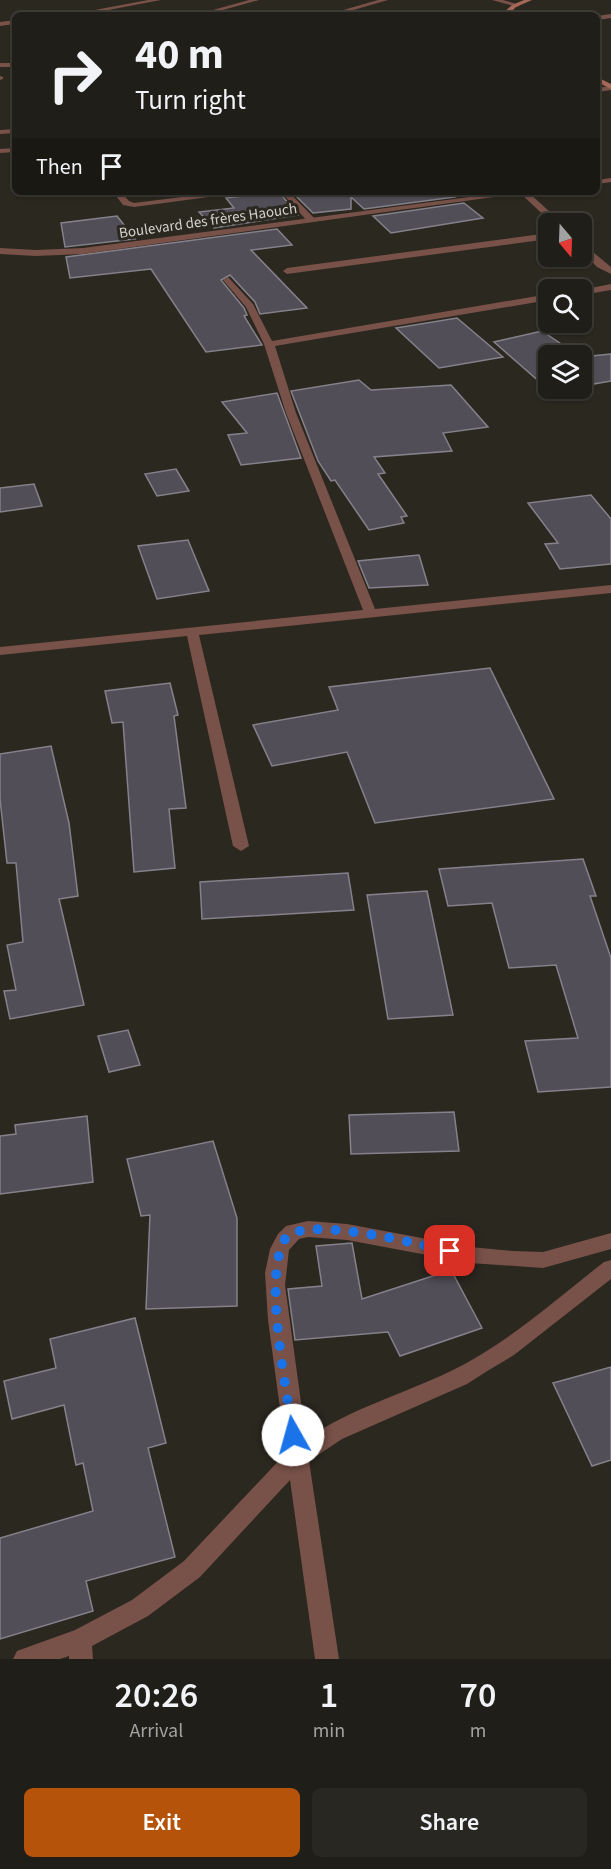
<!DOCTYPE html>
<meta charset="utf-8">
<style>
body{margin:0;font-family:"Source Sans 3",sans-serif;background:#282721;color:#f1f3f6;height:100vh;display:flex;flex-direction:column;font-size:22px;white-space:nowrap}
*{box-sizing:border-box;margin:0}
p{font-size:20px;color:#a2a2a2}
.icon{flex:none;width:33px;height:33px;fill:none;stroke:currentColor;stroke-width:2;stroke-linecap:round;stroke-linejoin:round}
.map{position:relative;height:1659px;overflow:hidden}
.drawer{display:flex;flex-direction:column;background:#201e18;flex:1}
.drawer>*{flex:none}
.guide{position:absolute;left:12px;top:12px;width:588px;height:183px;border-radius:9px;box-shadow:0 2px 4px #0004,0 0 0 2px #3d3c37;background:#201e18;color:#f1f3f6;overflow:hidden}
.needle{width:39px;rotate:161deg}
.fabs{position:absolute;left:538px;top:213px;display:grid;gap:12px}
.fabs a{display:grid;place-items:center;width:54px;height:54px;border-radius:9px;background:#201e18;box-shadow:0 2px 4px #0004,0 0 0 2px #3d3c37;font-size:30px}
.pin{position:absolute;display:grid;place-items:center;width:51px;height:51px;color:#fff;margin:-26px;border-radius:12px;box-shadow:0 3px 9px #0006}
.me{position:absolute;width:66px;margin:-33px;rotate:353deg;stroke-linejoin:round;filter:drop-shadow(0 0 4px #0008)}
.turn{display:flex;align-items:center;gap:21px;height:126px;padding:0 24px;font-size:27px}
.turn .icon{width:78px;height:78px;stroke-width:2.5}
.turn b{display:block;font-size:42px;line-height:51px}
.then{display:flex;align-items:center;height:57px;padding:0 24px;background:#0003;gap:12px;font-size:22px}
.eta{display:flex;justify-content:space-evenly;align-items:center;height:102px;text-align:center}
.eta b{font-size:36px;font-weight:600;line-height:42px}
.button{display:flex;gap:12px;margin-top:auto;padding:12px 24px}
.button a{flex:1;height:69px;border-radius:9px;background:#b45309;color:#fff;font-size:24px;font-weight:600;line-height:69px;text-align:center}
.button a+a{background:#282721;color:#f1f3f6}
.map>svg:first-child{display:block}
.building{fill:#524e57;stroke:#85818b;stroke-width:1.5}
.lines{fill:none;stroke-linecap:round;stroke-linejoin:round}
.minor{fill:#785148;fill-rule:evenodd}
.tertiary{fill:#785148;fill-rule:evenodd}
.secondary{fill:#a46758;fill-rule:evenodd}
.route{stroke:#1a73e8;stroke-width:10;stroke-dasharray:0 18}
.labels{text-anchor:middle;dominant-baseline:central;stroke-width:6;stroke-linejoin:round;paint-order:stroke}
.far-street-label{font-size:15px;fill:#d3d1cc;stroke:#2b2820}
</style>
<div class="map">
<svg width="611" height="1659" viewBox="0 0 611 1659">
<rect width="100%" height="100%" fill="#2b2820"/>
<g class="building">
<path d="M279 192 298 215 214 228 199 212 234 208 226 198Z"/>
<path d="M292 192H449L455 197 364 209 351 197V209L313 213Z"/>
<path d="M464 203 483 218 391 233 373 216Z"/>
<path d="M117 216 135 239 65 247 61 223Z"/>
<path d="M277 229 292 245 251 250 307 308 260 314 255 302 230 275 221 280 244 308 247 315 244 316 262 345 206 352 151 269 70 278 66 257Z"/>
<path d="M457 318 503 357 439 368 396 328Z"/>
<path d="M542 331 579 356H549V388H565L550 391 494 342Z"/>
<path d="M611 354V381L582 386V357Z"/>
<path d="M359 380 371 390 451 385 488 427 443 433 452 451 374 457 385 473 378 474 407 516 401 517 404 523 369 530 335 480 331 481 318 461 291 391Z"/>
<path d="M277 393 301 458 241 465 228 435 247 433 222 402Z"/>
<path d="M176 469 189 491 157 496 145 474Z"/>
<path d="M34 484 42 506 0 512V488Z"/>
<path d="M591 495 611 519V564L560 569 545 544 558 543 528 503Z"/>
<path d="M188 540 209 591 157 599 138 546Z"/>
<path d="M419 555 428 585 369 588 358 561Z"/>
<path d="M490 668 554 799 375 823 347 752 272 766 253 725 338 710 329 687Z"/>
<path d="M170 683 178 715 174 716 186 808 169 809 175 868 134 872 123 722 112 723 105 691Z"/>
<path d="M51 746 69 823 78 896 59 899 84 1005 10 1019 4 991 16 990 7 945 23 942 16 863H7L0 799V754Z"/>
<path d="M583 859 596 896H590L611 958V1087L538 1092 525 1041 578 1038 556 965 509 968 492 903 448 906 439 869Z"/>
<path d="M348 873 354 910 202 919 200 882Z"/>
<path d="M427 891 453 1015 388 1019 367 895Z"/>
<path d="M128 1030 140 1065 109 1072 98 1036Z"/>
<path d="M454 1112 459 1151 351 1154 349 1115Z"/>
<path d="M87 1116 93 1182 0 1194V1136L16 1134 15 1125Z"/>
<path d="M213 1141 237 1218V1306L146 1309 150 1215 141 1216 127 1159Z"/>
<path d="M352 1243 362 1299 451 1270 482 1328 400 1356 388 1332 295 1340 288 1289 322 1286 316 1246Z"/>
<path d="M135 1318 166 1443 148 1448 175 1557 86 1581 93 1611 0 1639V1538L93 1511 83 1463 76 1465 64 1405 12 1419 4 1381 56 1368 50 1339Z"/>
<path d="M611 1367V1460L592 1466 553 1383Z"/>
</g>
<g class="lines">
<g class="minor">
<path d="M148 0H161L82 15H68Z"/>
<path d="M249 0H259L205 15H195Z"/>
<path d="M378 0H388L336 15H326Z"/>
<path d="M492 0H503L520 5 517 7Z"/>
<path d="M611 14V18L597 20V16Z"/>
<path d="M15 20V24L0 26V22Z"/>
<rect x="0" y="63" width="15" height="4"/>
<path d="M0 76 3 77V79L0 80Z"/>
<path d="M611 86V90L597 92V88Z"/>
<path d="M15 129V133L0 134V130Z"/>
<path d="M15 148V152L0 153V149Z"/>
<path d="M113 192H121L129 201 134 203 222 192H246L134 207 123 205Z"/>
<path d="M281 192H289L314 218V222H308Z"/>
<path d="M519 192H528L563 224H553Z"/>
<path d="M549 233V239L287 274 283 271 287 268Z"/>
<path d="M582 243 611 267V274L597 267 582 251Z"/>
<path d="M228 277 253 304 272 341 549 294V300L275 346 296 413 375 609 611 585V593L199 635 249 846 241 851 233 846 187 636 0 655V647L363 610 286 413 264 344 246 307 223 280Z"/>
<path d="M611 284V290L582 295 581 290Z"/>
<path d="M308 1221 347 1224 470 1247 513 1251 543 1252 611 1233V1249L543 1268 470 1263 347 1240 308 1237 299 1239 289 1250 285 1285 306 1439C350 1409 403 1394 451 1371 507 1344 555 1300 604 1262L611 1260V1279L514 1355 489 1370 467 1384 342 1439 309 1461 339 1659H315L290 1480 200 1577 148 1616 92 1646 93 1659H69V1656L60 1659H13L17 1651 75 1630 132 1600 184 1561 286 1453 268 1320 265 1273 270 1249 278 1234 286 1226Z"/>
</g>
<g class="tertiary">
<path d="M611 178V182L597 184V180Z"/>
<path d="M507 192H529L83 254 36 256 0 254V248L36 250 83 248Z"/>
</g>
<g class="secondary">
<path d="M524 0H532L516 7 508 15H501L512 5Z"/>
<path d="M597 77 611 84V89L597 82Z"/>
</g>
</g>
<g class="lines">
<path class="route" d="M293 1435C287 1390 261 1270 287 1236 315 1217 416 1244 450 1251"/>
</g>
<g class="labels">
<g class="far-street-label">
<text transform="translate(208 221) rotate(-8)">Boulevard des frères Haouch</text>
</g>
</g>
</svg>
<div class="fabs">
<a><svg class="needle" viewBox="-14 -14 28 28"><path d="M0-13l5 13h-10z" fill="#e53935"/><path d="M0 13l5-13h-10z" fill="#a2a2a2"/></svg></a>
<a><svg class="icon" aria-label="search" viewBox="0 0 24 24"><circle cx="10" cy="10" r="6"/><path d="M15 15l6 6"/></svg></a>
<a><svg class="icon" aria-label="layers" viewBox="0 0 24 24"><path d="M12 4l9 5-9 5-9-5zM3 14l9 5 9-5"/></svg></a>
</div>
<div class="pin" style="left:450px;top:1251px;background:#d93025"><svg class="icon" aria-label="arrive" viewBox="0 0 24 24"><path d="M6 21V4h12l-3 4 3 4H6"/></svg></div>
<svg class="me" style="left:293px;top:1435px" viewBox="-20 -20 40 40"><circle r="19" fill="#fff"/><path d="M0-13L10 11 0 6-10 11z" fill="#1a73e8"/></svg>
<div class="guide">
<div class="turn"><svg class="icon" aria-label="right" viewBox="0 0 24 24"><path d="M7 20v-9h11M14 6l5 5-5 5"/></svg><div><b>40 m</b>Turn right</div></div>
<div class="then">Then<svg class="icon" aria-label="arrive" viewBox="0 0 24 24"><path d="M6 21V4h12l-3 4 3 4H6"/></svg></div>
</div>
</div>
<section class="drawer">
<div class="eta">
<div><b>20:26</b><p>Arrival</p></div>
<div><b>1</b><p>min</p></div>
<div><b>70</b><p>m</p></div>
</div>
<div class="button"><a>Exit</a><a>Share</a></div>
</section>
